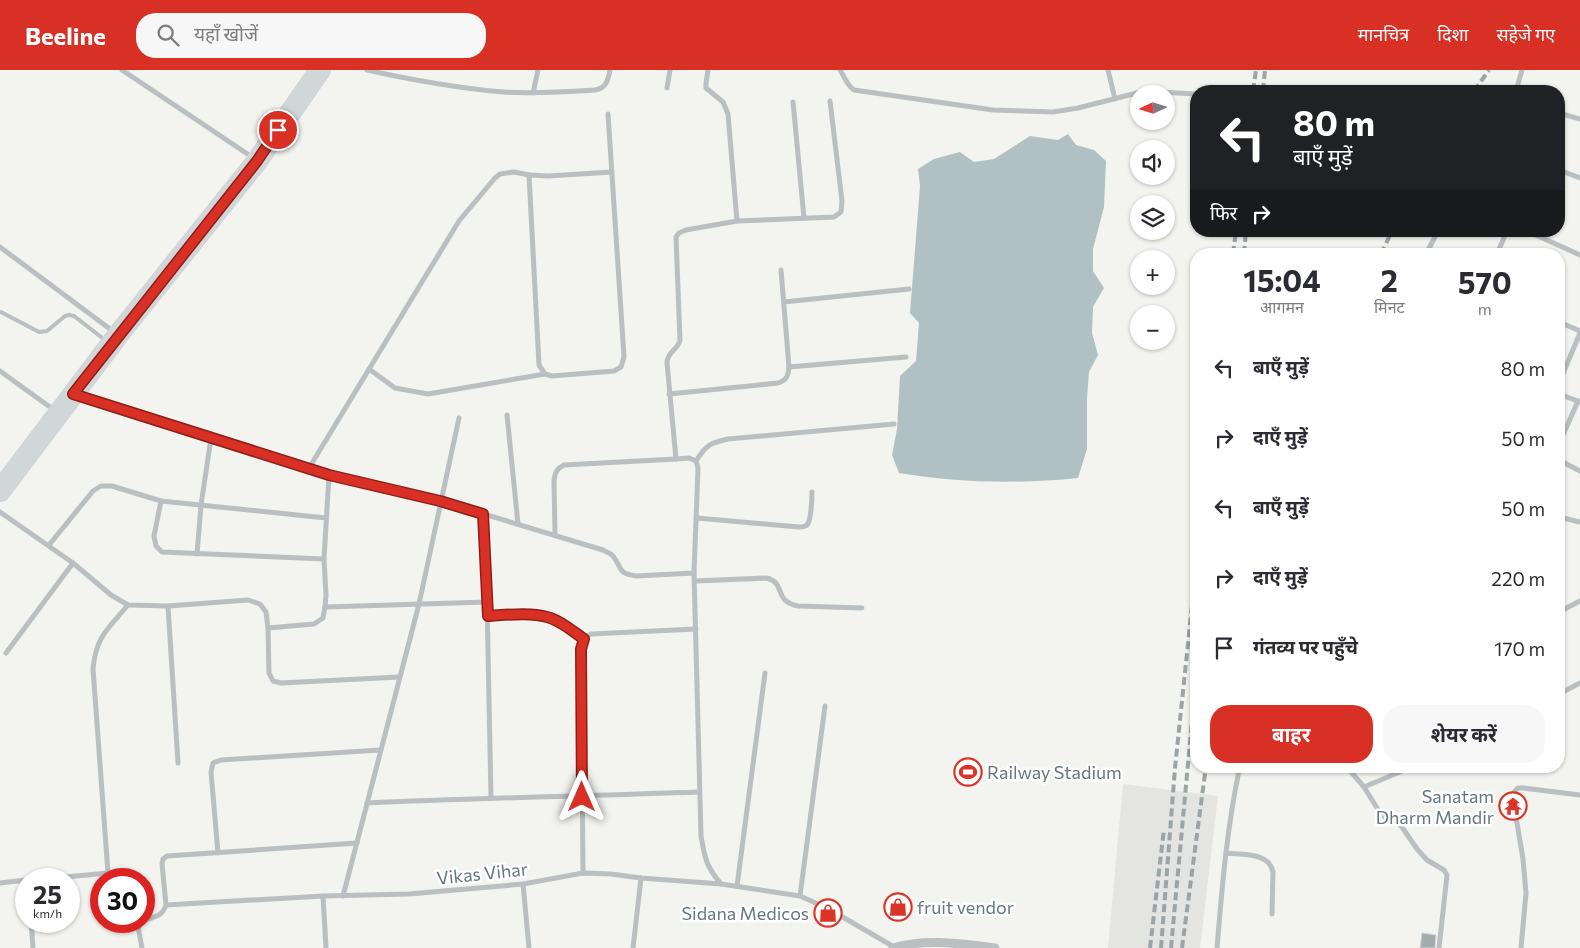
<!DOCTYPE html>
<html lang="hi">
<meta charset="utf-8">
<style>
body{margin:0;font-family:Commissioner,"Noto Sans Devanagari",sans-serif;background:#f7f7f7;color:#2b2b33;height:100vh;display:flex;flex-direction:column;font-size:19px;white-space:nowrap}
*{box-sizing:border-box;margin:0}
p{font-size:16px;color:#7c7c81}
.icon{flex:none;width:28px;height:28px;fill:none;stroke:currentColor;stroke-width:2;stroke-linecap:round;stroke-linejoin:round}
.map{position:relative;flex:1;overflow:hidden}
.sheet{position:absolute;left:1190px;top:178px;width:375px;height:525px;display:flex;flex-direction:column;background:#fff;border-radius:20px;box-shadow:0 1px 4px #0004}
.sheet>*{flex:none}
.top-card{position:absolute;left:1190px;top:15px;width:375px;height:152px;border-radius:20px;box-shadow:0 1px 4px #0004;background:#202124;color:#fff;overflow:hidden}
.needle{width:32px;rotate:266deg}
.buttons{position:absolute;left:1130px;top:15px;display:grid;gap:10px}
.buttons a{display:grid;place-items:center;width:45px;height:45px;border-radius:50%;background:#fff;box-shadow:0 1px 4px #0004;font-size:25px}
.speed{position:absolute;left:15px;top:798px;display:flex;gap:10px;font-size:25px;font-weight:700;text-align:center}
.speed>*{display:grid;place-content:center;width:65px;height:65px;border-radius:50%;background:#fff;box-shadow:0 1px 4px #0004;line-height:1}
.speed small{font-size:12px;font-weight:400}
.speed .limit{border:8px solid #d22;background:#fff;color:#111}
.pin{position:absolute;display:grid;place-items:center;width:42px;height:42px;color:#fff;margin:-21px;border:2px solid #fff;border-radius:50%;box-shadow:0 1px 5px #0007}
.me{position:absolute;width:55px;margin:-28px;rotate:0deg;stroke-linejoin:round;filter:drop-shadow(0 0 4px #0008)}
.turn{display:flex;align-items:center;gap:18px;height:105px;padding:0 20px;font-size:22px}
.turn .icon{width:65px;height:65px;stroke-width:2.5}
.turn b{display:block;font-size:35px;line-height:42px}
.then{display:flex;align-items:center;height:48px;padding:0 20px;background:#0003;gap:10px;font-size:19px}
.eta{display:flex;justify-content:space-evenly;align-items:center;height:85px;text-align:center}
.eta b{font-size:30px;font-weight:700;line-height:35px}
.action{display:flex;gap:10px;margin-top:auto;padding:10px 20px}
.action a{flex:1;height:58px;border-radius:20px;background:#d93025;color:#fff;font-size:20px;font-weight:700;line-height:58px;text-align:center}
.action a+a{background:#f7f7f7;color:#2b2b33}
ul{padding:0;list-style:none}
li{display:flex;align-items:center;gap:15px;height:70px;padding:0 20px}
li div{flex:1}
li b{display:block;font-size:19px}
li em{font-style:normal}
header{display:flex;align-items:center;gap:30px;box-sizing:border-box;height:70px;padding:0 25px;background:#d93025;color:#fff}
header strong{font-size:24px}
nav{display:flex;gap:28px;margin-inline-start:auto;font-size:18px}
.search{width:350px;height:45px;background:#f7f7f7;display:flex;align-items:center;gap:12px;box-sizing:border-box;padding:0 18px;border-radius:20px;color:#7c7c81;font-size:19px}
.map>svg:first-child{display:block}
.built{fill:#e4e4e3}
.water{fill:#b1c1c3}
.building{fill:#a2acaf;stroke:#d4d4d2}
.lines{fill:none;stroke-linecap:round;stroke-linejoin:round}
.service{stroke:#babfc1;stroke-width:4}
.minor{stroke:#babfc1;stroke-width:5}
.tertiary{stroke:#babfc1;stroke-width:9}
.primary{stroke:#d1d6d9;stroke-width:22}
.rail{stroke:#9ca4a7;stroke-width:4;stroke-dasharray:8 4;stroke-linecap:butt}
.route-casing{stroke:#8d1f18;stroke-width:12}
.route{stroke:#d93025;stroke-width:9}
.labels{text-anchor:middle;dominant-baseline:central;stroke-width:5;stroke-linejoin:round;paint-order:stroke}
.poi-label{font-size:18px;fill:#64787f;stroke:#fff;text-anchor:start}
.street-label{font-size:18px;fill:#64787f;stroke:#fff}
</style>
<header>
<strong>Beeline</strong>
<div class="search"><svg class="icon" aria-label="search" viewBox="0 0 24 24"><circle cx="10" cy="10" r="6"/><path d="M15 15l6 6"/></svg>यहाँ खोजें</div>
<nav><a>मानचित्र</a><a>दिशा</a><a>सहेजे गए</a></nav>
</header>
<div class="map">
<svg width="1580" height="878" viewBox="0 0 1580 878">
<rect width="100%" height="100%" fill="#f3f3ef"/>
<path class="built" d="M1123 714 1218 726 1200 878H1108Z"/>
<path class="water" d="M1068 64 1076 75 1094 80 1106 91 1104 137 1093 179V201L1104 218 1093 237 1092 263 1098 285 1089 302 1087 328V379L1078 408C1021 414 956 413 899 403L892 385 897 359 900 306 916 291 919 253 910 243 920 116 918 99 934 89 960 82 974 92 994 89 1030 66 1058 70Z"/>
<path class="building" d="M1422 863 1436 865 1435 878H1420Z"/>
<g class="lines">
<path class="service" d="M1 242 39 262 47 261 65 246 69 245 74 246 105 270"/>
<g class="minor">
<path d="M122 0 252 87"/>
<path d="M367 0C412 10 457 18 503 22 533 24 564 22 595 20 606 18 608 11 610 0"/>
<path d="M708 0 706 13V18L723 32 728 44 737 151 686 160 679 163 676 167 680 270C678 280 667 282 667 293L676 389 689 388 696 391 698 398 694 503 701 766C705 789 706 796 721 814"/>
<path d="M840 0C845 7 847 16 854 20L993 40 1053 42 1078 38 1137 23 1159 22 1196 24"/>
<path d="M1108 0 1115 29"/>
<path d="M667 18 670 0"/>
<path d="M1516 21 1522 0"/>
<path d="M533 23 538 0"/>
<path d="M793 32 804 148"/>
<path d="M1559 43 1580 49"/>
<path d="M1559 100 1580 108"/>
<path d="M529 105 539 295 545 304 552 306 614 301 621 297 624 287 608 44"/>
<path d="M737 151 834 147 841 142 842 131 830 31"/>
<path d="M1527 161 1580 185"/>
<path d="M0 177 114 262"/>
<path d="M1426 184 1438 161"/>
<path d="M1497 184 1507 161"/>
<path d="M784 232 909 219"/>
<path d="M1559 252 1580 261"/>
<path d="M789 297 906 287"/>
<path d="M369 299 395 318 428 324 545 304"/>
<path d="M0 301 54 340"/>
<path d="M1559 313 1580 263"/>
<path d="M669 324 778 313C787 310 788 306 789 297L781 200"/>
<path d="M1559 324 1580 332"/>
<path d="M80 326 329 405 441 431 603 480C606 482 611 483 613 486 623 499 617 503 636 506L694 503"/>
<path d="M507 345 518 454"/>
<path d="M1559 374 1578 331"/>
<path d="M1559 390 1580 401"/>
<path d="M696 391C706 375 710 373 728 369L894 354"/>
<path d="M309 398 459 151 495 108 500 104 514 102 529 105 548 106 612 102"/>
<path d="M0 442 73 493 111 525 128 535 168 536 248 530 260 534 266 542 268 558 269 603 273 611 281 613 399 607"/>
<path d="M483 444 487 532"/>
<path d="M1559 447 1580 452"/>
<path d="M326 448 161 431 154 466 156 476 162 482 324 489 329 405"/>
<path d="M697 448 799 457C802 457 805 457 807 455 811 451 812 429 812 422"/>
<path d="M555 465 554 411C555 403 556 399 564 395L676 389"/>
<path d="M49 475 93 421 101 416H112L161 431"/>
<path d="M197 484 201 435 211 368"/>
<path d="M324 489 326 525 325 537 487 532 491 728"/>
<path d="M695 511 767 508C787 514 772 530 798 536L862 538"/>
<path d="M168 536 178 693"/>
<path d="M1559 542 1580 531"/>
<path d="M488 545C506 545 530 542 547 547 560 551 572 561 583 569"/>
<path d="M268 558 314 554 323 548 325 537"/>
<path d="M6 583 73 493"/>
<path d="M1559 624 1580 613"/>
<path d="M1346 696 1364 717 1382 746 1396 752 1402 757 1417 779 1427 790 1444 800 1447 805 1439 878"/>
<path d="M1364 717 1414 696"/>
<path d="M367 733C478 728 589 726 699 722"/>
<path d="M218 783 211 702 213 693 221 690 380 680"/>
<path d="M1226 783C1242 785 1269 782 1273 802L1272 844"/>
<path d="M583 803 581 579 583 569 591 564 696 559"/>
<path d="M44 809 108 803"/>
<path d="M123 809 120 806 108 803 93 599C96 566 108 559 128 535"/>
<path d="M0 813 26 810"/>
<path d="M523 814 529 878"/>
<path d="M737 816 765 603"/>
<path d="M323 826 326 878"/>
<path d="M343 826 419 534 459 348"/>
<path d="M800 826 825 636"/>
<path d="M166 835 323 826 409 824 523 814 583 803 611 804 641 808 721 814 800 826 829 839 894 877"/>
<path d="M144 850C154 847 162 847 166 835L162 794 163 789 167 786 357 773"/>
<path d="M31 851 33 878"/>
<path d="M137 851 142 878"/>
<path d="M633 878 641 808"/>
<path d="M1217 878C1222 817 1227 756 1240 696"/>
<path d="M1521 878 1526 823 1523 789 1513 729 1514 722 1518 718H1523L1580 725"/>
</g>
<path class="tertiary" d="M893 878C926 868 962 874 995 878"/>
<path class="primary" d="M0 421 118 265 257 91 320 0"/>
<g class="rail">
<path d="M1253 21 1256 0"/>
<path d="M1263 21 1265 0"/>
<path d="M1474 21 1489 0"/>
<path d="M1233 184 1236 161"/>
<path d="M1244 184 1246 161"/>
<path d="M1381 184 1392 161"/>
<path d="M1150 878 1164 759"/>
<path d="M1161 878 1175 698 1196 497"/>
<path d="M1171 878 1196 607"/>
<path d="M1182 878 1206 696"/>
</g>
</g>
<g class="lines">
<g class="route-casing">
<path id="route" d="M278 60 257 91 73 324 329 405 440 431 483 444 488 546C506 545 530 542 547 547 560 550 572 561 584 569L581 579 582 727"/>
</g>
<use href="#route" class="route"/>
</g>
<defs>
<g id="stadium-ring" transform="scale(1.4375)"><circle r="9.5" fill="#fff" stroke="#db3428" stroke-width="1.5"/><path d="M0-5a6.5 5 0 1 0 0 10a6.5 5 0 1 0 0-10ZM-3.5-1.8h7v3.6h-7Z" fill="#db3428"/></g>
<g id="temple-ring" transform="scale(1.4375)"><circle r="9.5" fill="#fff" stroke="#db3428" stroke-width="1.5"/><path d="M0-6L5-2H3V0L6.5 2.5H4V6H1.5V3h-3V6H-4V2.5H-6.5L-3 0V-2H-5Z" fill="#db3428"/></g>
<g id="shop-ring" transform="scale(1.4375)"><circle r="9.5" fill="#fff" stroke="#db3428" stroke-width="1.5"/><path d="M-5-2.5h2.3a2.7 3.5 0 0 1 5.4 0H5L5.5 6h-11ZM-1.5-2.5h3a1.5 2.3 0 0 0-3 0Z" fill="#db3428"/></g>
</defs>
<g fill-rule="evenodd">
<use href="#stadium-ring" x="968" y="702"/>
<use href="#temple-ring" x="1513" y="736"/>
<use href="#shop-ring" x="898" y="837"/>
<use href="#shop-ring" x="828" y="843"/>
</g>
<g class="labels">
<g class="poi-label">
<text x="987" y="702">Railway Stadium</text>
<text x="1494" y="726" text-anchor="end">Sanatam<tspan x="1494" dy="21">Dharm Mandir</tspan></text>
<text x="917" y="837">fruit vendor</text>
<text x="809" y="843" text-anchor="end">Sidana Medicos</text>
</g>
<g class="street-label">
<text transform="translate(482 803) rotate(-6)">Vikas Vihar</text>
</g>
</g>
</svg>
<div class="buttons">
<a><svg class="needle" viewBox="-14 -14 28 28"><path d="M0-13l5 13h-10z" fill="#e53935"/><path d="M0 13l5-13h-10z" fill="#7c7c81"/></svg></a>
<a><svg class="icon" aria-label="sound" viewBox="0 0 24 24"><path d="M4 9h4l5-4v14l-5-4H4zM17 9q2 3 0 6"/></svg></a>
<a><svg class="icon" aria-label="layers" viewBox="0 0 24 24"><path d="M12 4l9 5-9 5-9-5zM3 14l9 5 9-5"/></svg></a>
<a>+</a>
<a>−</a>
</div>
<div class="speed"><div>25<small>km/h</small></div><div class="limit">30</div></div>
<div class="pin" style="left:278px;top:60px;background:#d93025"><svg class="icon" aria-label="arrive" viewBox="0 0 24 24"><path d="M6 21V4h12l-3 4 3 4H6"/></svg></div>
<svg class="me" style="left:582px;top:727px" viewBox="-20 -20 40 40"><path d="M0-17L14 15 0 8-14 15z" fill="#d93025" stroke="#fff" stroke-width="4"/></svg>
<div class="top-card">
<div class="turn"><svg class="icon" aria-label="left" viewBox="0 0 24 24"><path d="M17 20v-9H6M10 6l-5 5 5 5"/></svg><div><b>80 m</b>बाएँ मुड़ें</div></div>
<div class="then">फिर<svg class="icon" aria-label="right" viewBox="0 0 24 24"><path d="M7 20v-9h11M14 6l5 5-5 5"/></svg></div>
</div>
<section class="sheet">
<div class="eta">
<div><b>15:04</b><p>आगमन</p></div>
<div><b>2</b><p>मिनट</p></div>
<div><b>570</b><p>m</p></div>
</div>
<ul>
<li><svg class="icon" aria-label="left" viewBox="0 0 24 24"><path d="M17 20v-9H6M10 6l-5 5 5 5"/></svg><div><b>बाएँ मुड़ें</b></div><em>80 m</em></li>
<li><svg class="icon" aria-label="right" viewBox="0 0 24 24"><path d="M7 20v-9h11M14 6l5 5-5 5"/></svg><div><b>दाएँ मुड़ें</b></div><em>50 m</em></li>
<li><svg class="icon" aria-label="left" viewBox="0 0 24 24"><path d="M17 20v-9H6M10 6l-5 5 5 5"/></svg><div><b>बाएँ मुड़ें</b></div><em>50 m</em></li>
<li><svg class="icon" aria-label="right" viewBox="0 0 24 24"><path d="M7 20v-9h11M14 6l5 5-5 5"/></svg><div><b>दाएँ मुड़ें</b></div><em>220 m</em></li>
<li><svg class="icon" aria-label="arrive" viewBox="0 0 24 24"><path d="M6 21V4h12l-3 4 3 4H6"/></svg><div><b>गंतव्य पर पहुँचे</b></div><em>170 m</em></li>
</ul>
<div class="action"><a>बाहर</a><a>शेयर करें</a></div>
</section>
</div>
